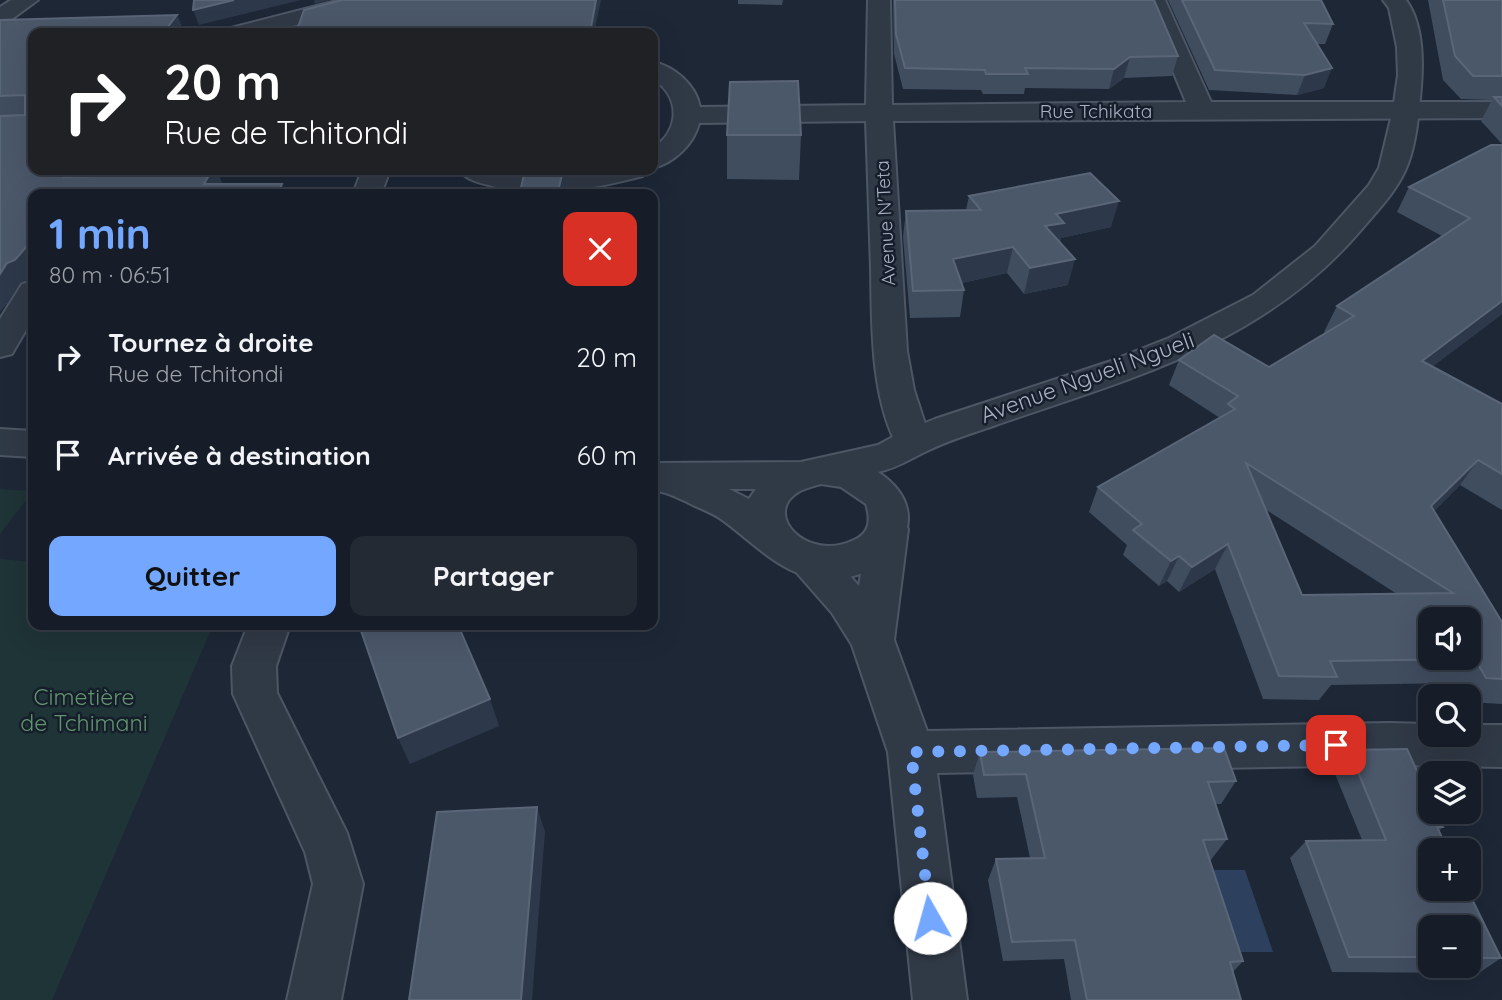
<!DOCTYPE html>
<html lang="fr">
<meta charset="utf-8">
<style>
body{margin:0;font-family:Quicksand,sans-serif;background:#232a34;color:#f1f3f6;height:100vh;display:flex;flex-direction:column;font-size:26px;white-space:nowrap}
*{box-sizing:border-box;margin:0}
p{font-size:23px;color:#9ea2a8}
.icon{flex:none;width:38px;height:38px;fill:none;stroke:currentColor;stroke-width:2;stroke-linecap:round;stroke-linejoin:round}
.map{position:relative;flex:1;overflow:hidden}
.side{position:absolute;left:28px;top:189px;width:630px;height:441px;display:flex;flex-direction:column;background:#161d28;border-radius:14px;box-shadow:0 7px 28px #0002,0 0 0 2px #353b45}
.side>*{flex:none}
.guide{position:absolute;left:28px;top:28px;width:630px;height:147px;border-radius:14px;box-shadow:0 7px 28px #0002,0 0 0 2px #353b45;background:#202124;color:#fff;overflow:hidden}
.buttons{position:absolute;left:1418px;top:607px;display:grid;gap:14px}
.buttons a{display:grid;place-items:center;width:63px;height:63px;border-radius:14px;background:#161d28;box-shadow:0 7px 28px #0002,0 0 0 2px #353b45;font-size:35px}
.pin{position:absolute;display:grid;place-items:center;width:60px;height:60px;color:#fff;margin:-30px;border-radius:14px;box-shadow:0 4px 10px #0006}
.me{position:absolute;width:77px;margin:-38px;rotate:353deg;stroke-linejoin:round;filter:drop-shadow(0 0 5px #0008)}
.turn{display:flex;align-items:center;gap:24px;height:147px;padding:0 21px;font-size:32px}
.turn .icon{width:91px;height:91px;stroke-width:2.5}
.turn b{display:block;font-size:49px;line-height:60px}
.round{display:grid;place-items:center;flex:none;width:74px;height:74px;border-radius:14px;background:#232a34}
.summary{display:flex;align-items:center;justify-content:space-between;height:119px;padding:0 21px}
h1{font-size:42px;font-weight:700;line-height:52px;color:#74a7ff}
.primary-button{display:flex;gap:14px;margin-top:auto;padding:14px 21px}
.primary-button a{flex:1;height:80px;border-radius:14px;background:#74a7ff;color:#111;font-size:28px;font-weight:700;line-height:80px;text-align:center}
.primary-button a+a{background:#232a34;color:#f1f3f6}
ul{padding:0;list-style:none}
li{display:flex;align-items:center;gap:21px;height:98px;padding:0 21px}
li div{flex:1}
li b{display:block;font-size:26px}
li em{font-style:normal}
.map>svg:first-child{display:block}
.green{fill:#1f3437}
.water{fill:#2d405d}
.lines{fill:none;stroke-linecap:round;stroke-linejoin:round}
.minor-casing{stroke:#4d5665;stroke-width:4}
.tertiary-casing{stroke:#4d5665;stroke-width:4}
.minor{fill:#303946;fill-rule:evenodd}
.tertiary{fill:#303946;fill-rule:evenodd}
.wall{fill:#404d5f;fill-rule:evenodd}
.shaded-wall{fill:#2d394a}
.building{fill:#4b586a;stroke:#5a6678;stroke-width:2;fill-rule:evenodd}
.route{stroke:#74a7ff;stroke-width:12;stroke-dasharray:0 21.6}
.labels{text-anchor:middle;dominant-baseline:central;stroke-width:5;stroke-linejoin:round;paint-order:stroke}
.far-street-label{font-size:19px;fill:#a9b3c4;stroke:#161e2b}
.street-label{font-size:23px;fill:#a9b3c4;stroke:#161e2b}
.park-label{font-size:23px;fill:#60956e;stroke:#161e2b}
</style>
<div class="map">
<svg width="1502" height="1000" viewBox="0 0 1502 1000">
<rect width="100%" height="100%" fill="#1d2736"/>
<g class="green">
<path d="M0 489 33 491 0 534Z"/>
<path d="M0 559 33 562V625H213L52 1000H0Z"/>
</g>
<path class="water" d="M1209 870H1245L1273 952H1235Z"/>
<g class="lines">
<g class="minor-casing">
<g id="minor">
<path d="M11 0H38L8 22 0 24V7Z"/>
<path d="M340 0H378L375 5 265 33H227L231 28Z"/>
<path d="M868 0H890L892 105 1186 102 1143 0H1165L1211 102H1502V118L893 121 907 351 914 390 931 442 926 451 913 455 900 451C870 400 872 324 871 267 869 218 868 170 866 121L699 123C694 144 674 163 653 168V148C680 130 681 97 653 79V62C674 66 696 85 700 107L866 105Z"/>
<path d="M362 170H390L381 194H353Z"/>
<path d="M459 170C489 169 515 176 545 176 579 176 611 168 647 170L643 176C592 189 544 199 492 186 481 183 466 180 459 170Z"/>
<path d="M33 281V318L12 354 0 357V319L22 284Z"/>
<path d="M888 514 902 518 908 529 894 640 927 731 1390 723 1430 724V735H1468V725H1502V767L1390 765 937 773 967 1000H913L888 752 852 645 832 613 797 573 791 562 797 551C827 541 840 566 859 586L868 529 874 518Z"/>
<path d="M248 625H290L276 666 277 693 347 833 363 884 341 1000H287L313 884 305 852 233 694 232 666Z"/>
</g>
</g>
<g class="tertiary-casing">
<g id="tertiary">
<path d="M1383 0H1406C1425 26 1423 68 1420 98 1418 120 1415 150 1405 171 1395 193 1377 211 1361 230 1264 344 1132 378 996 425 973 433 949 440 927 451 910 459 897 468 878 472 947 518 884 586 820 579 780 574 752 541 721 519 711 512 698 508 687 502 675 497 666 491 653 491V463L801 462 878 445 900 433 935 419 1108 362 1169 338 1253 295 1315 246 1369 185 1379 168 1393 110 1398 75 1397 47 1389 8ZM821 484 841 487 866 504C871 520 870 533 854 540 807 563 760 513 800 491 806 488 814 486 821 484ZM729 489H756L749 499Z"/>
<path d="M0 429 33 431V457L0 455Z"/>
</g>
</g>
<use href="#minor" class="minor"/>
<use href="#tertiary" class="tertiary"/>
</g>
<g class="wall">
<path d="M342 0 594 33H296Z"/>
<path d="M738 0H783L782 5 738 4Z"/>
<path d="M893 0H1154L1178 56 1172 76 1124 78 1109 89 1025 88 1024 94H983L981 90 903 89 894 54Z"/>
<path d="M1168 0H1321L1333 24 1325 44H1317L1324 88 1297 95 1209 90Z"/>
<path d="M1428 0H1502V144L1481 121 1492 100 1461 99 1443 80Z"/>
<path d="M177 15 184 33H33V170H87L84 176H219L222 184H282L286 194H33V273L27 280 20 283 5 306 0 115V20Z"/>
<path d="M727 135H801L799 180 727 179Z"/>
<path d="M1502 145V314L1433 366 1502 404V510L1460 485 1434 511 1502 622V704L1468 702V696H1461L1454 683 1331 685 1319 700 1263 699 1215 569 1179 592 1167 581 1159 586 1123 555 1127 545 1089 512 1098 487 1220 418 1169 385 1179 360 1269 367 1326 333 1324 332 1337 306 1442 236 1397 212 1409 187ZM1265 509 1397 594 1302 595Z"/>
<path d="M321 170H360L358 173 322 174Z"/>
<path d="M525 170H573V172H565L568 194H520Z"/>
<path d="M969 196 1111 227 1061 238 1060 242 1068 285 1024 294 1007 273 962 283 964 290 960 317 910 318 903 237 906 211 966 210Z"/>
<path d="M1349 750 1443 827 1439 831 1501 958 1479 973 1332 972 1290 858 1306 841 1362 840 1333 769ZM1430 928H1468V966H1430Z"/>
<path d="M980 752 1236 781 1221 804H1215L1227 839 1210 861 1243 961 1233 972 1241 1000H1071L1064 959 1003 961 988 880 996 859 1030 858 1017 797 977 798 973 775Z"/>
</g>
<g class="shaded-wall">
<path d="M234 0H301L199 25 193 10Z"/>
<path d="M314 0H330L315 4Z"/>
<path d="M596 0H601L594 33H590Z"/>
<path d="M177 15 184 33H163Z"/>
<path d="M1130 57 1124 78 1109 89 1114 69Z"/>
<path d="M1332 68 1324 88 1297 95 1305 75Z"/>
<path d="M67 170H87L75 194 64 177Z"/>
<path d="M208 170H222L219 176 222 185 204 184Z"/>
<path d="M563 170H565L568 194H558Z"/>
<path d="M282 184 286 194H277Z"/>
<path d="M1119 201 1111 227 1061 238 1058 249 1045 226 1056 214Z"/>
<path d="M33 239V273L27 280 20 283 5 306 0 312V274L7 263Z"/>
<path d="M1013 247 1007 273 948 286 953 259Z"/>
<path d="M1075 259 1068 285 1024 294 1030 268Z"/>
<path d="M1502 301V314L1407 386 1422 361Z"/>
<path d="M1478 460 1460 485 1413 531 1431 506Z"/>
<path d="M1228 544 1215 569 1179 592 1192 567Z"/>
<path d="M1179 556 1167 581 1159 586 1171 561Z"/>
<path d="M490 699 499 726 410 764 398 738Z"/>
<path d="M537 807 545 832 532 1000H521Z"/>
</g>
<g class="building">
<path d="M194 0H234L193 10Z"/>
<path d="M342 0H596L590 33H528L540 28 417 33H296L304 10Z"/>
<path d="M895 0H1154L1178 56 1130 57 1114 69 1025 68 1028 74H986L985 70 905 68 896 34Z"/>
<path d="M1182 0H1321L1333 24 1304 23 1332 68 1305 75 1215 70Z"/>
<path d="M1443 0H1502V76H1473L1455 56Z"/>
<path d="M177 15 163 33H33V170H67L64 177 96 176 100 170H212L204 184H282L277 194H33V239L15 260 7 263 0 274V116L25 115V95L0 96V20Z"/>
<path d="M798 81 801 135H727L730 82Z"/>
<path d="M1494 97H1502V106Z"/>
<path d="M1491 145H1502V301L1422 361 1502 404V474L1478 460 1431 506 1502 622V679L1486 678 1475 659 1330 661 1337 677 1279 676 1228 544 1192 567 1179 556 1171 561 1133 530 1142 524 1098 487 1235 409 1228 404 1238 396 1179 360 1214 335 1269 367 1354 316 1337 306 1470 218 1409 187ZM1246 463 1453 593 1302 595ZM1430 620H1468V658H1430Z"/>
<path d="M525 170H563L558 192H520Z"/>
<path d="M1090 173 1119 201 1056 214 1064 223 1045 226 1075 259 1030 268 1013 247 953 259 964 290 913 291 906 211 981 210 969 196Z"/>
<path d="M359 625H458L490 699 398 738Z"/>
<path d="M1224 748 1236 781 1208 782 1227 839 1203 840 1243 961 1230 962 1241 1000H1087L1075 940 1012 942 996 859 1045 858 1026 774 984 775 980 752Z"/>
<path d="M1407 749 1430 799V812H1436L1443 827H1437L1448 850H1430V889H1467L1501 958H1468V928H1430V957H1349L1306 841 1386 840 1349 750Z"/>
<path d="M537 807 521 1000H409L437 812Z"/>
</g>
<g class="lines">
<path class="route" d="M930 918 911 752 1336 745"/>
</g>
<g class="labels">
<g class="far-street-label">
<text x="1096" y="111">Rue Tchikata</text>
<text transform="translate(885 223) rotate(-93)">Avenue N'Teta</text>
</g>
<g class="street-label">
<text transform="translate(1087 377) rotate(-20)">Avenue Ngueli Ngueli</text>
</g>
<g class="park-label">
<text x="84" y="696">Cimetière<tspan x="84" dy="26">de Tchimani</tspan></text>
</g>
</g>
</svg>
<div class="buttons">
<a><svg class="icon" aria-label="sound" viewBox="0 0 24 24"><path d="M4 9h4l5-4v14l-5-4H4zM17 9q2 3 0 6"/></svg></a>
<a><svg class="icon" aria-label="search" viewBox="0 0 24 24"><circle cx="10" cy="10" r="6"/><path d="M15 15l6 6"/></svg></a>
<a><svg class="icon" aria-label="layers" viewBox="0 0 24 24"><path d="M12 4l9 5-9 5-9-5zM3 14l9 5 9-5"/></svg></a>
<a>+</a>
<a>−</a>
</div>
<div class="pin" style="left:1336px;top:745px;background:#d93025"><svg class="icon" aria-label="arrive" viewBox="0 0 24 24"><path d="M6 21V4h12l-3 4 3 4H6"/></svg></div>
<svg class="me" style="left:930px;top:918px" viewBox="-20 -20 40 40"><circle r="19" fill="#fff"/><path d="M0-13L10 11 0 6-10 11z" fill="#74a7ff"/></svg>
<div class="guide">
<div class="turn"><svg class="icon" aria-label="right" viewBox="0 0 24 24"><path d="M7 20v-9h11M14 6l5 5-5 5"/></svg><div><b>20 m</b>Rue de Tchitondi</div></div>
</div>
<section class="side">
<div class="summary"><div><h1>1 min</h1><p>80 m · 06:51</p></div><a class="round" style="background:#d93025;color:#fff"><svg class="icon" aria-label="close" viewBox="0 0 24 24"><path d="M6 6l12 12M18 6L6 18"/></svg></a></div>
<ul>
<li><svg class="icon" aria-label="right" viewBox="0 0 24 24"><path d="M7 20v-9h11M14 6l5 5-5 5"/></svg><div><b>Tournez à droite</b><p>Rue de Tchitondi</p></div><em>20 m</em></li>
<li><svg class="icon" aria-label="arrive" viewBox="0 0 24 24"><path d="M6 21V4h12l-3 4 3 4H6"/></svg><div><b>Arrivée à destination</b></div><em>60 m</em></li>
</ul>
<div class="primary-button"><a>Quitter</a><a>Partager</a></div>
</section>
</div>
